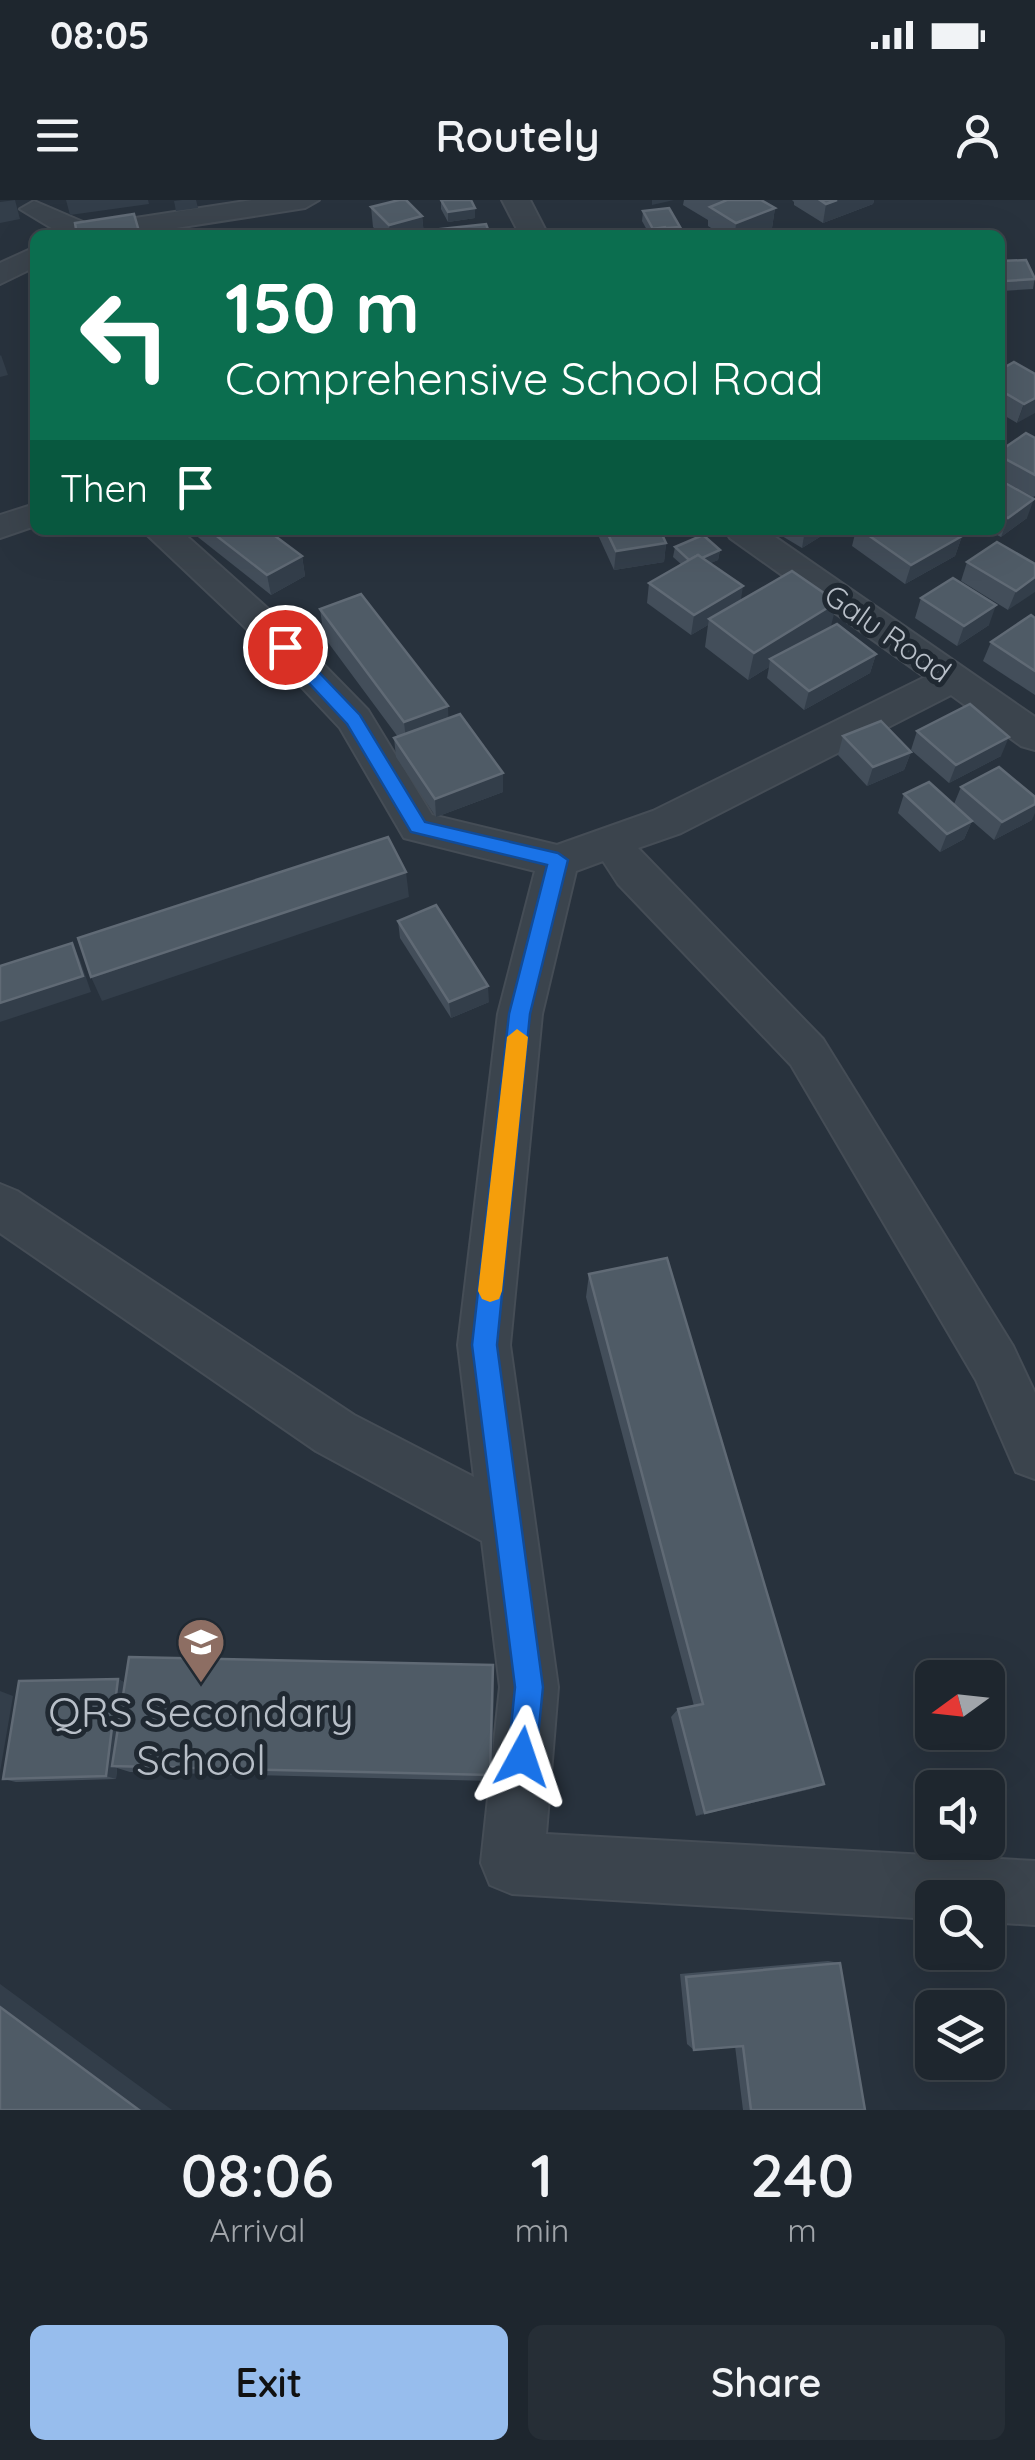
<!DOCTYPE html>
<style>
body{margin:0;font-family:Quicksand,sans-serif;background:#262e36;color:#f1f3f6;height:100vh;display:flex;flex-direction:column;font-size:38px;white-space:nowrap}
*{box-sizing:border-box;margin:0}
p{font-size:32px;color:#a1a5aa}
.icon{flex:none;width:55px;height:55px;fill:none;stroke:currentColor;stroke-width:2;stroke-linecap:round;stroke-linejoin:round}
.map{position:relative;height:1910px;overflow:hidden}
.details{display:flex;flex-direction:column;background:#1e262e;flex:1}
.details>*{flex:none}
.hud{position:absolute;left:30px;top:30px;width:975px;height:305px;border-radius:15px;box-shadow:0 10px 40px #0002,0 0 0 2px #3c434a;background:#0b6e4f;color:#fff;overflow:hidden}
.needle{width:65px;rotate:255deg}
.buttons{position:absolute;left:915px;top:1460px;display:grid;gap:20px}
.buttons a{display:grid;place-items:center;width:90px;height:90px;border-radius:15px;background:#1e262e;box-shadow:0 10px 40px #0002,0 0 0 2px #3c434a;font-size:50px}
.pin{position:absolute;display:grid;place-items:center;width:85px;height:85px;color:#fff;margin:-42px;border:5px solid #fff;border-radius:50%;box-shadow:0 2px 10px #0007}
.me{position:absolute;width:110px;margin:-55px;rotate:5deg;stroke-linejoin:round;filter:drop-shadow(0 0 8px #0008)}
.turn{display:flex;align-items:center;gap:35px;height:210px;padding:0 30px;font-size:45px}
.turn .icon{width:130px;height:130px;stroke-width:2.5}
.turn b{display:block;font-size:70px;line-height:85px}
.then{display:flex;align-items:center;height:95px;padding:0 30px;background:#0003;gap:20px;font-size:38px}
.eta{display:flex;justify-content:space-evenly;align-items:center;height:170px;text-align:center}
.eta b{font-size:60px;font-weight:600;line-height:70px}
.cta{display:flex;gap:20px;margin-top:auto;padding:20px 30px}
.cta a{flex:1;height:115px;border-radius:15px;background:#97bded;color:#111;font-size:40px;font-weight:600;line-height:115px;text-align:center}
.cta a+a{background:#262e36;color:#f1f3f6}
.status{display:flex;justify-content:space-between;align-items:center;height:70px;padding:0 50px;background:#1e262e;direction:ltr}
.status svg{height:28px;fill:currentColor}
header{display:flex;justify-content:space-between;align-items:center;height:130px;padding:0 30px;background:#1e262e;font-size:45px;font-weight:600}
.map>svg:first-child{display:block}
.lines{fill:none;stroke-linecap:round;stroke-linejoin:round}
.minor-casing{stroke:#454d56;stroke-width:4}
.minor{fill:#3b444d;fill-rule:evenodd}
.wall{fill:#434e5a}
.shaded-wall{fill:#333e4a}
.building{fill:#4f5b66;stroke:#606a75;stroke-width:2.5}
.route{fill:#1a73e8;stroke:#114b97;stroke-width:2.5}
.slow{fill:#f59e0b}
.labels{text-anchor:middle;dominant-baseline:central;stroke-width:10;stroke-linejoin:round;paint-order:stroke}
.far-street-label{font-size:30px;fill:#b8bfc8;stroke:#202932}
.near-poi-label{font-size:42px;fill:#b8bfc8;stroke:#202932}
</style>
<div class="status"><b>08:05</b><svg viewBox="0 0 49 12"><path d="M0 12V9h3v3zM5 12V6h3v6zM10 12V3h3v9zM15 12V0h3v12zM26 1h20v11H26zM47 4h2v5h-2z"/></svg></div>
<header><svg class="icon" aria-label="menu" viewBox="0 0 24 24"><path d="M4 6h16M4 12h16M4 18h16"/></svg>Routely<svg class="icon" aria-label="person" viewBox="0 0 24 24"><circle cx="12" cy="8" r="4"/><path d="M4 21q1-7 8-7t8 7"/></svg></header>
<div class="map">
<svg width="1035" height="1910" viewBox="0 0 1035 1910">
<rect width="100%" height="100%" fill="#28323d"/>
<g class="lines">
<g class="minor-casing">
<g id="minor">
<path d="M252 0H319L305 8 131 35H63L20 9 34 1 90 25Z"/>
<path d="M502 0H530L548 35H520Z"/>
<path d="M35 47V67L0 84V63Z"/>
<path d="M35 304V326L0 338V315Z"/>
<path d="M142 330H180L275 415 368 510 432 615 557 645 653 611 925 477 730 338 725 330H765L1035 517V550L1021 546 951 495 681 633 638 648 823 839 1013 1146 1035 1193V1279L1016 1272 976 1180 791 865 618 684 603 661 576 671 542 814 510 1145 558 1487 546 1634 1035 1661V1725L988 1722V1698H932V1719L512 1694 490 1685 481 1663 500 1487 482 1341 316 1251 0 1033V984L17 991 354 1215 474 1277 458 1145 498 814 535 671 404 638 340 528 249 431Z"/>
</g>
</g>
<use href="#minor" class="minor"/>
</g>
<g class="wall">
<path d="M441 0 475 18 448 22 441 9Z"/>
<path d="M684 0H761L775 8 772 28 753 35H722L708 26V20L683 5Z"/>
<path d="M792 0H874L873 4 823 23 794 5V2Z"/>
<path d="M371 7 422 16 424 35H381L373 27Z"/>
<path d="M643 11 679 35 647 30 642 21Z"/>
<path d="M1000 61 1035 77 1033 89 1002 91 1000 88Z"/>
<path d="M1000 170 1035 174 1017 223 1000 213Z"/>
<path d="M1035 238V296L1033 297 1000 279V251Z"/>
<path d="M1000 280 1027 318 1001 337 987 330H1000Z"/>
<path d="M189 330H267L302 356 305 376 271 395Z"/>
<path d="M599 330H660L666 343 664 362 614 370 598 335Z"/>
<path d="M772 330H831L802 348Z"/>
<path d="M856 330H952L962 336 955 356 905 384 852 346Z"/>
<path d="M675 347 720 350 718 360 710 363 741 401 831 427 876 454 870 473 804 510 767 478 769 467 748 480 705 447 708 425 691 435 647 403 649 383 682 365 673 357Z"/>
<path d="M967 362 1035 364 1008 410 961 381Z"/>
<path d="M921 398 989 425 957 446 915 418Z"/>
<path d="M320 409 448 518 503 592 436 617 396 557 394 538 398 537 324 437Z"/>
<path d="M1035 418V495L983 461 991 442Z"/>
<path d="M917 531 1001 556 949 583 911 550Z"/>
<path d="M843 536 911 552 904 570 867 586 838 555Z"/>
<path d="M961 587 1032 620 994 640 972 621 964 639 940 652 898 613 904 594 954 604Z"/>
<path d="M398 721 489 802 451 818 400 738Z"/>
<path d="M589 1074 824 1584 811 1589 696 1616 671 1517 678 1509 694 1506 586 1097Z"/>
<path d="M494 1475 492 1581 130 1572 117 1568 116 1579 16 1582 3 1579 118 1479 125 1483Z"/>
<path d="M828 1761 840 1763 865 1910H743L735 1846 694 1850 687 1844 680 1774Z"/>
</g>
<g class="shaded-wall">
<path d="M15 0 20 19 0 23V2Z"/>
<path d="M66 0H148L149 4 70 15Z"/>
<path d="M182 0H196L198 8 176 11 174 1Z"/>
<path d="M652 0H674L652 5Z"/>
<path d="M837 0H874L873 4 823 23 826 4Z"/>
<path d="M475 8V18L448 22V12Z"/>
<path d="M775 8 772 28 753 35H735L736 23Z"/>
<path d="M422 16 424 35H390L389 25Z"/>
<path d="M680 27 679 35H653V30Z"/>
<path d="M1 155 8 175 0 177V156Z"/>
<path d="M1035 198V213L1017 223 1024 204Z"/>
<path d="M1034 299 1027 318 1001 337 1008 318Z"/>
<path d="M805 330H831L802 348Z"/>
<path d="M962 336 955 356 905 384 911 365Z"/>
<path d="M666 343 664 362 614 370 616 351Z"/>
<path d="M720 350 718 360 690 372 692 362Z"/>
<path d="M302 356 305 376 271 395 267 375Z"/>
<path d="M1035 377V392L1008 410 1016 391Z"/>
<path d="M743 386 740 406 709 419 708 425 691 435 694 415Z"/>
<path d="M837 402 830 430 770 459 769 467 748 480 754 453Z"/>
<path d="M996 405 989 425 957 446 964 426Z"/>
<path d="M876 454 870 473 804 510 809 491Z"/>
<path d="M448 506 449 533 407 549 404 522Z"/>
<path d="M1009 537 1001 556 949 583 956 565Z"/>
<path d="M911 552 904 570 867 586 873 567Z"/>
<path d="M503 573V592L436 617 435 599Z"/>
<path d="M1035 604V613L1032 620 994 640 1002 622Z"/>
<path d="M972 621 964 639 940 652 947 634Z"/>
<path d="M406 672 409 697 102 801 91 777Z"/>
<path d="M72 743 80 760 91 792 0 822V803Z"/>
<path d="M488 786 489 802 451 818 449 802Z"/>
<path d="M493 1465 494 1475 492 1581 490 1575Z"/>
<path d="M118 1479 128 1484 112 1566 117 1568 116 1579 106 1576Z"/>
<path d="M0 1491 13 1496 0 1572Z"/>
<path d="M824 1584 811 1589 696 1616 705 1613Z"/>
<path d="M0 1784 172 1910H139L0 1807Z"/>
</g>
<g class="building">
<path d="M399 0H406L422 16 389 25 371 7Z"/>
<path d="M441 0H471L475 8 448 12Z"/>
<path d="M727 0H761L775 8 736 23 710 7Z"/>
<path d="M820 0H837L826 4Z"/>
<path d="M669 8 680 27 653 29 643 11Z"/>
<path d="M134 14 140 35H77L75 23Z"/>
<path d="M486 24 490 35H433L431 30Z"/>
<path d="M665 27 671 35 620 34Z"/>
<path d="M1026 60 1035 79 1005 81 1000 72V61Z"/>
<path d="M1014 162 1035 174V198L1024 204 1000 190V170Z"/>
<path d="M1026 233 1035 238V275L1000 256V251Z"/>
<path d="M1000 280 1034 299 1008 318 1000 314Z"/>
<path d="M209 330H267L302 356 267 375Z"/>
<path d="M606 330H660L666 343 616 351Z"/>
<path d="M861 330H952L962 336 911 365Z"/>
<path d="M703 335 720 350 702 358 698 355 689 360 675 347Z"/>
<path d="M997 342 1035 364V377L1016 391 967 362Z"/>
<path d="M698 355 743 386 694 415 649 383Z"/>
<path d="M792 371 837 402 754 453 709 419Z"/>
<path d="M953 378 996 405 964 426 921 398Z"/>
<path d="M361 394 448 506 404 522 320 409Z"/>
<path d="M1031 415 1035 418V471L991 442Z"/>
<path d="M837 424 876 454 809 491 770 459Z"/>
<path d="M970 504 1009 537 956 565 917 531Z"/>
<path d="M460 514 503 573 435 599 394 538Z"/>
<path d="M881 521 911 552 873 567 843 536Z"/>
<path d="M999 567 1035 597V604L1002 622 961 587Z"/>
<path d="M929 582 972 621 947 634 904 594Z"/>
<path d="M388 637 406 672 91 777 78 738Z"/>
<path d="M436 705 488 786 449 802 398 721Z"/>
<path d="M72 743 83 776 0 803V766Z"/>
<path d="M667 1058 824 1584 705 1613 678 1509 703 1504 589 1074Z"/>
<path d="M129 1457 493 1465 490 1575 112 1566Z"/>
<path d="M118 1479 106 1576 3 1579 19 1481Z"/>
<path d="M840 1763 865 1910H751L743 1846 694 1850 686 1777Z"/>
<path d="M0 1807 139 1910H0Z"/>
</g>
<path class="route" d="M285 441 291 443 360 515 425 622 558 653 568 660 530 814 497 1145 543 1487 536 1557 532 1567 522 1572 512 1567 508 1557 515 1487 472 1145 509 814 547 665 411 632 347 524 279 451 276 447Z"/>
<path class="slow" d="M517 829 528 837 502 1091 499 1099 490 1102 482 1099 478 1091 507 837Z"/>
<defs>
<g id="school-pin" transform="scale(2.5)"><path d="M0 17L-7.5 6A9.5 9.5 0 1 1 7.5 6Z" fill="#8d6e63" stroke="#202932"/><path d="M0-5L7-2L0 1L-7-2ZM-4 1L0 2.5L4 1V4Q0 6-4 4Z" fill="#fff"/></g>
</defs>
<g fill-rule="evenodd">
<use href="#school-pin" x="201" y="1442"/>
</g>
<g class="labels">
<g class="far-street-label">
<text transform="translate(888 433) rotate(35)">Galu Road</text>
</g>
<g class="near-poi-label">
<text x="201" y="1511">QRS Secondary<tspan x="201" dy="48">School</tspan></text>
</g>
</g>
</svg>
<div class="buttons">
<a><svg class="needle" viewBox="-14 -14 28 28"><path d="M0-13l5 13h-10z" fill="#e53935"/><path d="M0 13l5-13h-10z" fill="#a1a5aa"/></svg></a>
<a><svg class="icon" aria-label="sound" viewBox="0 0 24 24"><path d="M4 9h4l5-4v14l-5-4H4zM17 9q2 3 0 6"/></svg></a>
<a><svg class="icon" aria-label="search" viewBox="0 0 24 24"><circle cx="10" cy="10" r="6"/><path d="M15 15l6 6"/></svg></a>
<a><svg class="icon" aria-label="layers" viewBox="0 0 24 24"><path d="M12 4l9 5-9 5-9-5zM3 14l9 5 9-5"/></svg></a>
</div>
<div class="pin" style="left:285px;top:447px;background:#d93025"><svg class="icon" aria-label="arrive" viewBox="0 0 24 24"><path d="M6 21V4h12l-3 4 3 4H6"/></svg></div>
<svg class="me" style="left:522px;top:1557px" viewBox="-20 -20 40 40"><path d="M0-17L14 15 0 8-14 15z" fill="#1a73e8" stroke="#fff" stroke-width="4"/></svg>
<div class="hud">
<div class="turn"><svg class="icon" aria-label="left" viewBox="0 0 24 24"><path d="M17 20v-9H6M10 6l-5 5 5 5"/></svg><div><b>150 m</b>Comprehensive School Road</div></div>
<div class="then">Then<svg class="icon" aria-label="arrive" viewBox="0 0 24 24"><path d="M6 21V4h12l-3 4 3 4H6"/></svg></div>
</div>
</div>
<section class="details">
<div class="eta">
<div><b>08:06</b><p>Arrival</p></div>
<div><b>1</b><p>min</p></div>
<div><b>240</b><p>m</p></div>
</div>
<div class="cta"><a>Exit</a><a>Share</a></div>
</section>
